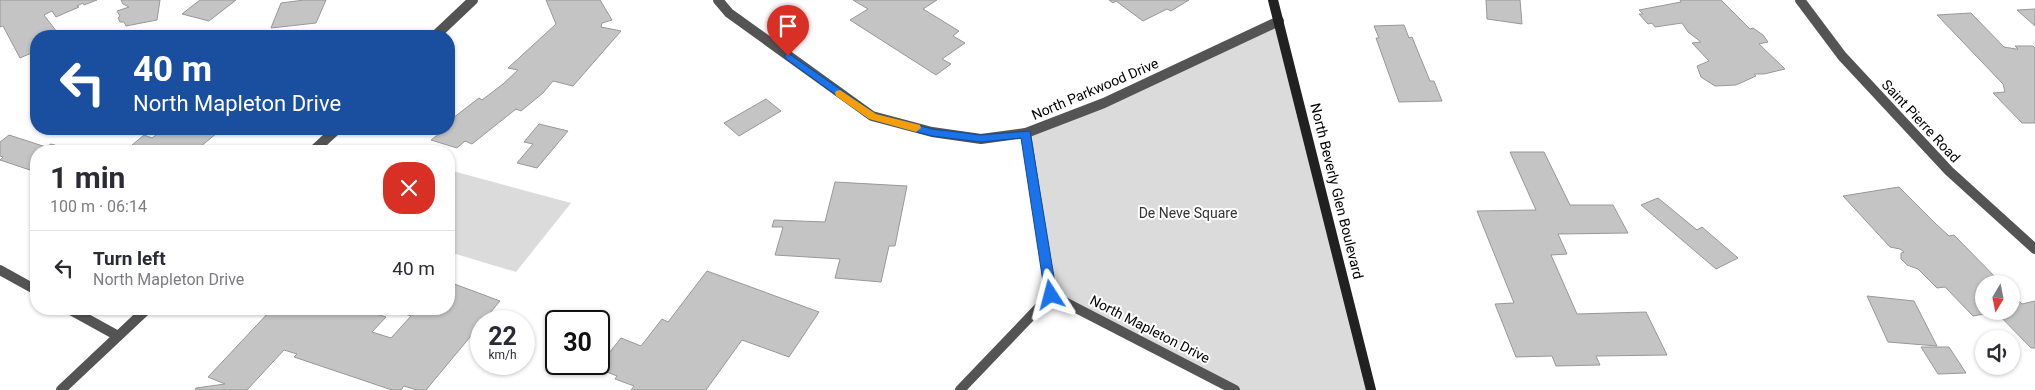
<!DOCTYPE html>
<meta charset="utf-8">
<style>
body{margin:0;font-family:Roboto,sans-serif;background:#f7f7f7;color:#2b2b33;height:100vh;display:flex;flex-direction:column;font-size:19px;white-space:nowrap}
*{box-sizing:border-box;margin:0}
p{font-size:16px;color:#7c7c81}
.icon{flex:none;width:28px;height:28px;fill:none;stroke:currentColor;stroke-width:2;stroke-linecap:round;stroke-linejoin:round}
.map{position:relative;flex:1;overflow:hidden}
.side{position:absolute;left:30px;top:145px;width:425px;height:170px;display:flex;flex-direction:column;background:#fff;border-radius:20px;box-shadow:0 1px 4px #0004}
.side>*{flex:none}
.top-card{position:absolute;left:30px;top:30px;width:425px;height:105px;border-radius:20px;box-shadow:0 1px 4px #0004;background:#1a4fa0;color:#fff;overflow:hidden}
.needle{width:32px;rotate:190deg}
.controls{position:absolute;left:1975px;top:275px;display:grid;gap:10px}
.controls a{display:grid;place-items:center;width:45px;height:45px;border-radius:50%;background:#fff;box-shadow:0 1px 4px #0004;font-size:25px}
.speed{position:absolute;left:470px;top:310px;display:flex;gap:10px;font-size:25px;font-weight:700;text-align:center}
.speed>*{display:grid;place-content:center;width:65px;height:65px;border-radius:50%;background:#fff;box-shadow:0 1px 4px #0004;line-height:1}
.speed small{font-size:12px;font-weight:400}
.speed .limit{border:2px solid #111;border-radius:8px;background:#fff;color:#111}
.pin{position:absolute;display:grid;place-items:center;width:42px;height:42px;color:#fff;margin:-51px -21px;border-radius:50% 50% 50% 0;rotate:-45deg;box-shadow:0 0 5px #0007}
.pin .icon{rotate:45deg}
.me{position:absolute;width:55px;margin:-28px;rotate:351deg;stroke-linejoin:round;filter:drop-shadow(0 0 4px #0008)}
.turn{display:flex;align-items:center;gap:18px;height:105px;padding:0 20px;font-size:22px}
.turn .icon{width:65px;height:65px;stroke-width:2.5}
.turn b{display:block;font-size:35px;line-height:42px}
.round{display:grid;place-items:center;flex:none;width:52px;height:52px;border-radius:20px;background:#f7f7f7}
.overview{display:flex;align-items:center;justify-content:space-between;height:85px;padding:0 20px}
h1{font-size:30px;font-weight:700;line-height:38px}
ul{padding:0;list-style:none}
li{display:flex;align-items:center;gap:15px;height:75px;padding:0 20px;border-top:1px solid #e1e1e2}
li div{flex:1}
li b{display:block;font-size:19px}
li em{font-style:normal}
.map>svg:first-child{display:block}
.green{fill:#dbdbdb}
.building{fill:#c4c4c4;stroke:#989898}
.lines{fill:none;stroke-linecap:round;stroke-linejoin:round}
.street{stroke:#545454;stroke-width:10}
.secondary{stroke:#212121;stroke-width:10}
.route{fill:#1a73e8;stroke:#114b97}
.slow{fill:#f59e0b}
.labels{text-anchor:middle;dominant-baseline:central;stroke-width:4;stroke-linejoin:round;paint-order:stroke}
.street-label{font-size:14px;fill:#000;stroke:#fff}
.park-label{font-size:14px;fill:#323232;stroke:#fff}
</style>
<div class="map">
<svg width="2035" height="390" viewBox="0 0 2035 390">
<rect width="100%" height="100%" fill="#fff"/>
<g class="green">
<path d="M1279 21 1371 390H1235L1051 295 1026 133Z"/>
<path d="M449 170 571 203 516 272 449 252Z"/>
</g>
<g class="building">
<path d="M0 0H97L84 5 83 3 77 6 79 7 56 17 52 11 44 15 60 36H36V51L20 58 3 26 0 27Z"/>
<path d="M160 0 157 20 126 26 124 22H120L118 18 120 16 117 11 129 7 123 4 121 0Z"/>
<path d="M200 0H236L209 21 182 14Z"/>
<path d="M304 0H326L316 23 271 28 281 3Z"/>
<path d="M546 0H600L612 20 602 23 601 27 621 31 573 86 553 81 543 93 521 111 516 109 472 144 465 141 457 148 431 140 444 130 443 129H449V121L479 98 482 100 503 84 518 70 508 68 556 24Z"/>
<path d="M853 0H937L923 9 959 31 953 36 965 43 942 59 951 64 936 75 850 20 868 9Z"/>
<path d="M1109 0H1189L1171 11 1167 9 1143 21 1116 1 1113 3Z"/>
<path d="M1486 0H1520L1522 24 1487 19Z"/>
<path d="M1680 0H1721L1750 29 1753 28 1763 35 1768 42 1759 44 1785 69 1764 74H1754L1756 76 1736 85 1715 86 1701 77 1697 66 1709 61 1692 43 1701 42 1688 32 1682 23 1655 27 1652 23 1648 24 1639 14H1643L1639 10 1681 2Z"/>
<path d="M2035 9V26L2017 10Z"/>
<path d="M1971 13 2004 47 2016 49H2018L2015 46H2033L2035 48V123H2022L1993 93 2005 92 2003 84 1937 15Z"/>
<path d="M1404 25 1409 38 1412 37 1430 81H1434L1442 101 1399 102 1376 38H1379L1374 26Z"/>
<path d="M766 99 781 111 739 136 724 123Z"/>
<path d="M539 124 568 131 537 168 517 163 533 144 524 142Z"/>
<path d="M164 129H222L195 151H125L144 135 152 138Z"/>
<path d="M9 135 46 147 51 144 74 151H36V172L0 160 3 157 0 156V142Z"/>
<path d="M1510 152H1544L1570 205H1613L1628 233 1558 234 1567 254 1551 255 1577 314 1646 312 1667 355 1596 356 1600 365 1556 366 1552 356 1516 357 1495 304 1514 303 1477 211 1536 210Z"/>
<path d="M835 182 907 186 895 246H889L881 282 835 278 840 259 775 255 783 227H772L774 220 825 222Z"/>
<path d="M1899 187 1936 224 1949 236 1954 235 2002 284H1984V311H2011V293L2022 304 2035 301V348H2031L1996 312 1973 316 1945 287 1937 288 1918 269 1907 265 1901 259V253L1904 252 1900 249 1890 247 1843 196Z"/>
<path d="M1658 198 1697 230 1702 227 1738 258 1716 269 1641 205Z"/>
<path d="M707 271 819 312 789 357 742 340 706 390H631L634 386 615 379 617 376 597 368 621 338 641 346 662 319 668 322Z"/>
<path d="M449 282 500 301 426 390H417L404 386 401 390H392L294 357 297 354 284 350 247 390H195L196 388 225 384 208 377 271 310 360 309 386 317 372 332 391 338 411 316 405 314 409 309H449Z"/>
<path d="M1867 296 1914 301 1937 346 1888 342Z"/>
<path d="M1921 347H1949L1966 373 1938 374Z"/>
</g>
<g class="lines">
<g class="street">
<path d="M718 0 729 13 872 116 932 132 981 139 1026 133"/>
<path d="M1800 0 1842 56 1949 171 2035 249"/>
<path d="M435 36 473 0"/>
<path d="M313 151 337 129"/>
<path d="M0 270 36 290"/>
<path d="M1051 295 1235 390"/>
<path d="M69 309 118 336"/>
<path d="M61 390 147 309"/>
<path d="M960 390 1051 295 1026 133 1104 103 1279 21"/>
</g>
<path class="secondary" d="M1273 0 1371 390"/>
</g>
<path class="route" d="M788 53 876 114 932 129 981 135 1030 131 1057 295 1055 299H1047L1045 295 1021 138 981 142 932 136 869 119 785 58V54Z"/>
<path class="slow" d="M840 90 876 114 920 125 921 128 916 132 869 119 836 96 835 93 836 91Z"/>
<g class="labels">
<g class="street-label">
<text transform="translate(1095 89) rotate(-23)">North Parkwood Drive</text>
<text transform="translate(1921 121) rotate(47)">Saint Pierre Road</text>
<text transform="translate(1337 191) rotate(76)">North Beverly Glen Boulevard</text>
<text transform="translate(1150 329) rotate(27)">North Mapleton Drive</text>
</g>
<g class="park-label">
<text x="1188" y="213">De Neve Square</text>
</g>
</g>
</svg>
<div class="controls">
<a><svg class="needle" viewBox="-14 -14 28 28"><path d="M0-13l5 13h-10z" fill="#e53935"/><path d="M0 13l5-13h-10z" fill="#7c7c81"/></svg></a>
<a><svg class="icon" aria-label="sound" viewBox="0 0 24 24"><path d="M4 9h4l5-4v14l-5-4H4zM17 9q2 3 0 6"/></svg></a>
</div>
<div class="speed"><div>22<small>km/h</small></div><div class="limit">30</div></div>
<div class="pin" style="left:788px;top:56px;background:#d93025"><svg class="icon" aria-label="arrive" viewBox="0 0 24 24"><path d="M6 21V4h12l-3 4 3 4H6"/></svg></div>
<svg class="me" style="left:1051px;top:295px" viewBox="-20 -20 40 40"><path d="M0-17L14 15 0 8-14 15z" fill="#1a73e8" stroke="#fff" stroke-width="4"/></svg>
<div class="top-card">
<div class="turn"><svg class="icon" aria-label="left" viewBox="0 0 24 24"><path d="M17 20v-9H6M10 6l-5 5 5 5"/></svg><div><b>40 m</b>North Mapleton Drive</div></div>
</div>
<section class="side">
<div class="overview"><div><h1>1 min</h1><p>100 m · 06:14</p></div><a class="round" style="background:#d93025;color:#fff"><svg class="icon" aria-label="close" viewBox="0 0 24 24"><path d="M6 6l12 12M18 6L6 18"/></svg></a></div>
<ul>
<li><svg class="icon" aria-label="left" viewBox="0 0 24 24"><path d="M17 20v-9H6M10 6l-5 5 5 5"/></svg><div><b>Turn left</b><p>North Mapleton Drive</p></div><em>40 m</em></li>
</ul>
</section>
</div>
